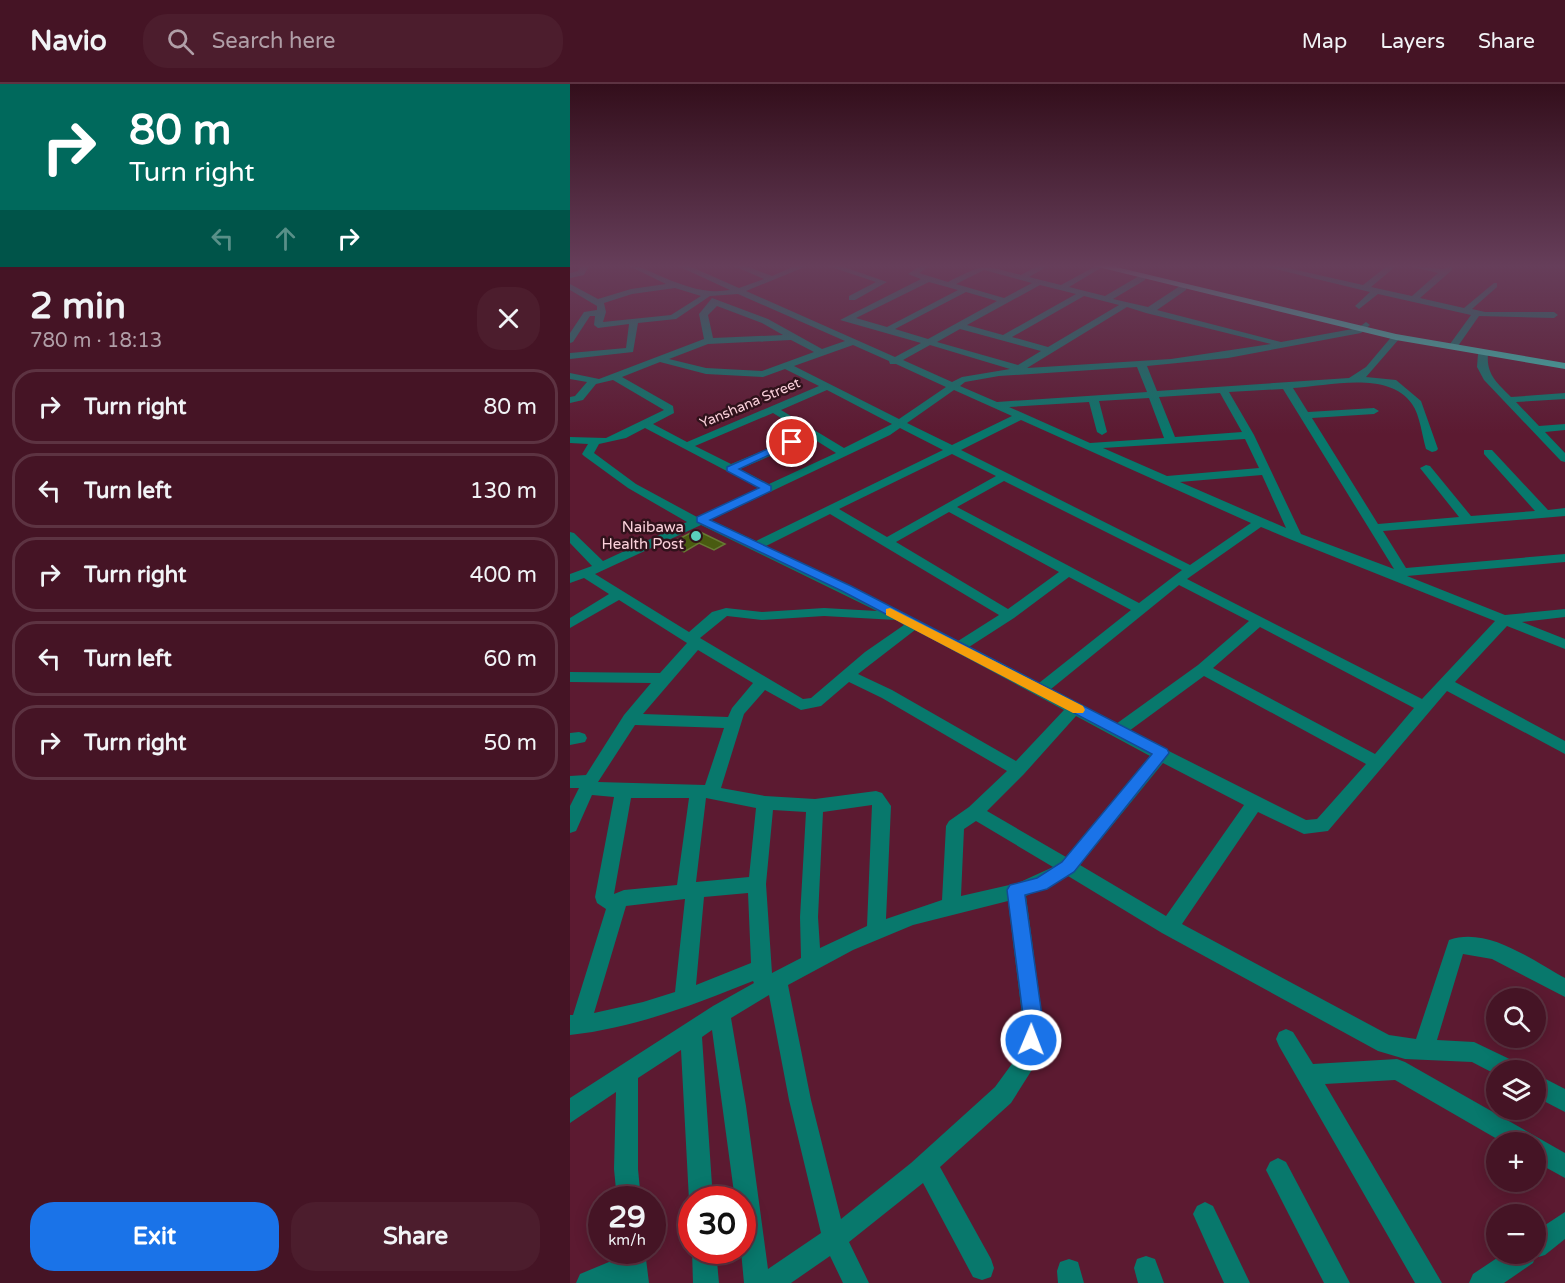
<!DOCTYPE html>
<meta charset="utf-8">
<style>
body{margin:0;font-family:"Varela Round",sans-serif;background:#4c1d2d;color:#f1f3f6;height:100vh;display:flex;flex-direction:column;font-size:22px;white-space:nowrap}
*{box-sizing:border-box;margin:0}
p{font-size:20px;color:#b09ea7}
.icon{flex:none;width:33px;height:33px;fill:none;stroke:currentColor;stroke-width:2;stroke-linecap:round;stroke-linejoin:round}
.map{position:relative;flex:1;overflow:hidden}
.side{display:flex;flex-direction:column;background:#451425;width:570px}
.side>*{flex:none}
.banner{background:#00695c;color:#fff;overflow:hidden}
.controls{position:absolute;left:916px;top:904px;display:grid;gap:12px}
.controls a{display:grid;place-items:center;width:60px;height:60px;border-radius:50%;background:#451425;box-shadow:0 3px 15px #0003,0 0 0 2px #5d3342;font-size:30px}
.speed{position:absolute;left:18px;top:1102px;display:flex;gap:12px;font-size:30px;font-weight:700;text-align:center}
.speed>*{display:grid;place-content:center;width:78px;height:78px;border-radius:50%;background:#451425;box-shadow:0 3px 15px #0003,0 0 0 2px #5d3342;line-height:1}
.speed small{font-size:15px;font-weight:400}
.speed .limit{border:9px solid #d22;background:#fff;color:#111}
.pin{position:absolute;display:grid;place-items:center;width:51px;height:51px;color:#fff;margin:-26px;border:3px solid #fff;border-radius:50%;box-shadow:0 2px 6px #0007}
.me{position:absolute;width:66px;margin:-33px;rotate:1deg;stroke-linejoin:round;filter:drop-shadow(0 0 4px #0008)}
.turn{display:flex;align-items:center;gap:21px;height:126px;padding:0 30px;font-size:27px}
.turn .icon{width:78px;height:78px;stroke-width:2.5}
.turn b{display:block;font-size:42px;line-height:51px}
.lanes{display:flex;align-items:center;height:57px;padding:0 30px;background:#0003;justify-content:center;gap:30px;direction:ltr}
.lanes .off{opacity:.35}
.round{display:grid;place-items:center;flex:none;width:63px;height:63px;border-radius:24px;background:#4c1d2d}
.summary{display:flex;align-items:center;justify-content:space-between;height:102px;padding:0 30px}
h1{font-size:36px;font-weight:800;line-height:45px}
.cta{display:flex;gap:12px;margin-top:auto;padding:12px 30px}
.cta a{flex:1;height:69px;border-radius:24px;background:#1a73e8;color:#fff;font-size:24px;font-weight:800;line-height:69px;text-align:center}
.cta a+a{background:#4c1d2d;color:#f1f3f6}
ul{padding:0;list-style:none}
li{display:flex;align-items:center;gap:18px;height:75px;margin:0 12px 9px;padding:0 18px;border:3px solid #5d3342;border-radius:24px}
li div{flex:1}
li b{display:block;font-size:22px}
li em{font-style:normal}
header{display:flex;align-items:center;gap:36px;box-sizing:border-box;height:84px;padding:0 30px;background:#451425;border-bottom:2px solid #5d3342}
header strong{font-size:28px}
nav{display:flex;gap:33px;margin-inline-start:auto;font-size:21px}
.search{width:420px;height:54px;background:#4c1d2d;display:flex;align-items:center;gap:15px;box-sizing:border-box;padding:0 21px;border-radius:24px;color:#b09ea7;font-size:22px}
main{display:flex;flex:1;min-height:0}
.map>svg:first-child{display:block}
.building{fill:#495b10;stroke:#677a34;stroke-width:1.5}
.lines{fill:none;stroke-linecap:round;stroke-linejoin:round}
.minor{fill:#08786c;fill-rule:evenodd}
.major{fill:#3cac9d;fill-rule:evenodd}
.highway{fill:#33c3b1;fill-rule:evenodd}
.route{fill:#1a73e8;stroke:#114b97;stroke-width:1.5}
.slow{fill:#f59e0b}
.poi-dot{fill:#5acebd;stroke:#30121b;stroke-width:2}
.labels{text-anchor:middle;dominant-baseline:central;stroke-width:5;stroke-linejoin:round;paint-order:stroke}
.far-street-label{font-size:14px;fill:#fbd1db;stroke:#30121b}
.poi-label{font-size:15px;fill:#fbd1db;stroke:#30121b;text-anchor:end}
</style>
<header>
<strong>Navio</strong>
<div class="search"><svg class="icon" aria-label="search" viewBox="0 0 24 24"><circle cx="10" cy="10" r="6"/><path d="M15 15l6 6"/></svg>Search here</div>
<nav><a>Map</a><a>Layers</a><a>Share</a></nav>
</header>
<main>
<section class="side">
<div class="banner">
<div class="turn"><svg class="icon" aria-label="right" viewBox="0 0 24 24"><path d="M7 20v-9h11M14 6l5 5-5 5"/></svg><div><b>80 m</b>Turn right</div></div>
<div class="lanes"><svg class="icon off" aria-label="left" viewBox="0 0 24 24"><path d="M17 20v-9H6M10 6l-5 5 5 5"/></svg><svg class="icon off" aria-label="ahead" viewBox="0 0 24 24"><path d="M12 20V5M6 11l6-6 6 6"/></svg><svg class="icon" aria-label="right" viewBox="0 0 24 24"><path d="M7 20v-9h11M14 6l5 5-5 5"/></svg></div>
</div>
<div class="summary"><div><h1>2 min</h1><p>780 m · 18:13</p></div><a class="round"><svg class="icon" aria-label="close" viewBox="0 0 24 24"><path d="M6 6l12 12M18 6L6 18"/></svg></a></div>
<ul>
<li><svg class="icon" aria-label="right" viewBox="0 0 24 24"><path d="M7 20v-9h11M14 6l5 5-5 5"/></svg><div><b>Turn right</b></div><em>80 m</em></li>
<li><svg class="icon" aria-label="left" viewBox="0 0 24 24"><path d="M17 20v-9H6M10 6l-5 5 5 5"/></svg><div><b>Turn left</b></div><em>130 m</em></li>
<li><svg class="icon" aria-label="right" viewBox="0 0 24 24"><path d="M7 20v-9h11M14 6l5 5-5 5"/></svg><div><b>Turn right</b></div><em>400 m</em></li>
<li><svg class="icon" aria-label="left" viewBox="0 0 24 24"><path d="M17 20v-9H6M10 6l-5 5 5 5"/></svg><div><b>Turn left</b></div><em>60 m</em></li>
<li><svg class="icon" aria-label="right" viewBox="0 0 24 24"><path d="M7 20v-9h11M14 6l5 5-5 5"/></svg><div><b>Turn right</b></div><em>50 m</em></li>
</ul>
<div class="cta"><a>Exit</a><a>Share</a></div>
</section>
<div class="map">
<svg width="995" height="1199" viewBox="0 0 995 1199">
<rect width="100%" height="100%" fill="#5c1a31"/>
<path class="building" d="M126 446 155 460 144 466 129 459 114 468 99 460Z"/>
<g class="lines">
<g class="minor">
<path d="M11 182H19L14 191 0 194V189L8 187Z"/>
<path d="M59 182C73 182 82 189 95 194 117 203 136 210 160 206L108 182H119L169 204 194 195 164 182H176L202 192 225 182H237L176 207 325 273 351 259 270 236 351 195 338 190 350 182H360L349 189 378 198C416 179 411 181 451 191L467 182H478L459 193 491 201 526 182H534L499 203 535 212 569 192H575V196L543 215 578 223 610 202H616V206L587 226 711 258 788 244 796 238 800 241 791 249 658 274 577 282 587 307 779 294 796 283 823 251H829V255L796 293 826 296 851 317 868 365 866 367 862 368 856 365C852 352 850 331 842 320 819 286 758 302 723 304L738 328 804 324 809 327 804 330 742 334 808 440 889 433 850 384 856 381 860 382 901 432 965 427 914 370V366H922L978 426 995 424V432L813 447 836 484 995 470V478L837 492 935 531 995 525V533L952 538 995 555V565L937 542 885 598 995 657V670L877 607 758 747 734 750 688 728 612 840 819 951 846 955 879 856C918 842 963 877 995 894V913L922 875 893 870 867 956 904 958 950 980 953 987H927V991L902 978 835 975 808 967 592 849 498 792 456 812 473 939 465 981 441 1019 370 1083 421 1175 424 1184 421 1193 412 1196 403 1193 353 1099 279 1158 299 1199H273L260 1172 221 1199H174L171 1167 172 1116H165L142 946 132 953 143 1116H122V1122L119 1116 111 966 68 994V1085L71 1116H47L44 1085 46 1008 0 1039V1014L143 922 184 899 183 897C123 921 64 944 0 951V931H3L36 825 27 819 25 813 44 713 22 711 6 747 0 749V722L9 704H0V692L16 691 54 631 81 599 0 598V588L90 589 117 559 49 516 0 544V534L39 510 14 494 0 499V490L22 482 0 459V448L4 449 33 477 117 438 58 404 14 372 12 370 18 360 0 359V353L36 354 94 326 43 296 26 300 13 316 0 319V313L5 312 17 298 0 295V289L29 295 134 255 129 230 142 214 198 235 252 265 275 257 168 210 140 212 106 235 68 239 63 268 0 275V269L56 264 59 240 28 244 24 241 25 232H20L3 258 0 259V249L14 228 27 226V222L0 206V200L28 215 61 205 96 200ZM414 186 462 199 434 214 386 200ZM359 198 388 206 317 243 286 234ZM470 201 506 210 433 251 397 241ZM105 204 131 212 101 231 33 238 36 228 34 219 62 210ZM396 208 427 217 358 255 325 245ZM514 212 549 221 478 263 442 253ZM147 222 192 239 213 251 143 254 138 231ZM557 223 576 229 701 260 601 275 457 284ZM390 245 471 267 448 281 367 258ZM221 256 244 268 192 287 136 284 99 275 138 260ZM283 261 319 277 320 280H326L376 303 329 335 224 282ZM360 261 440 285 392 293 382 298 333 276ZM90 278 136 290 193 293 215 285 249 302 117 358 83 340 104 329 103 322 52 293ZM567 283 577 308 427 318 390 302 395 298 429 292ZM713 305 824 485 731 450 684 351 659 308ZM257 306 322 340 274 364 211 326ZM384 306 442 332 382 361 337 339ZM650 309 672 348 605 353 589 313ZM579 314 594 354 520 359 439 323 519 318 527 348 532 351 537 348 529 317ZM203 329 235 349 161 380 125 362ZM451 336 681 439 620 481 391 366ZM75 344 189 404 127 433 66 400 24 369 29 360 56 354ZM330 344 373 366 186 457 141 436 320 351ZM242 354 266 369 199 400 170 385ZM675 355 689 384 597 392 533 364ZM382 370 426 392 317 453 269 425ZM692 391 716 444 610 398ZM434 397 612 486 569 519 387 423ZM379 428 489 488 438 525 326 458ZM260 430 429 531 388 557 196 462ZM131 441 307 527 254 524 192 528 156 524 142 528 119 548 25 490ZM691 443 722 456 925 537 852 615 617 495ZM499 493 561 526 469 599 399 563 444 534ZM609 501 679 537 628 581 546 640 481 605ZM157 532 192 536 254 532 326 536 334 541 295 568 241 614 233 615 130 554ZM690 543 844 624 805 670 643 584ZM345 546 494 626 446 677 322 606 288 590ZM128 566 183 599 162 624 158 633 73 630ZM634 592 796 680 747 735 736 736 559 647ZM279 598 312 614 437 687 399 723 379 737 376 742 372 816 316 835 321 722 312 709 306 707 245 715 195 712 151 704 174 630 195 606 231 626 251 622ZM506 632 580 672 496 773 417 727 454 690ZM65 641 154 644 135 701 28 698ZM593 679 674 721 596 832 510 781ZM61 714H119L107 801 54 806 44 810ZM136 714 186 724 179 793 126 798ZM302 721 297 842 250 864 248 833 253 728ZM203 726 236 728 230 833 231 874 202 889 196 800ZM406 737 483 783 448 799 391 812 394 745ZM178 809 181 879 126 901 134 813ZM115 815 105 908 73 918 24 929 56 822ZM438 817 453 939 444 977 425 1003 341 1079 271 1135 241 1016 218 901 283 866 343 841ZM199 911 219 1016 251 1149 198 1185 176 1022 161 934Z"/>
<path d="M258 182H271L317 198 285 216H279V212L306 198Z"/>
<path d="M693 182H709L793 201 817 182H826L801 203 842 212 868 189 839 182 873 185 882 182V186L850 214 894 224 924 199H927V203L902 225 915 228H984L988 231 984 234 909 232 888 262 885 263 880 260 901 231 808 210 789 225 785 222 800 208Z"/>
<path d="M913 267 918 270C916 290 927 299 941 313L995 309V315L946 318 969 342 995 340V346L975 348 995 369V378L991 377 914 296 907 283 908 270Z"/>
<path d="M9 648 15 650 17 654 15 658 0 661V649Z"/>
<path d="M716 945 723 948 743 980 827 975 835 978 995 1069V1094L966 1078V1059H934L825 996 755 1000 872 1199H845L709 962 706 955 709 948Z"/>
<path d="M966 990 995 1005V1028L966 1013Z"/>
<path d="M708 1074 716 1078 780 1199H754L696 1086 700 1078Z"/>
<path d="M635 1118 643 1122 680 1199H654L623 1130 627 1122Z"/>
<path d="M995 1128V1155L975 1171 965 1174 963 1179 934 1199H899L903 1190 933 1170H966V1147Z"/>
<path d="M51 1167H75L79 1199H6L10 1190 51 1173Z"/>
<path d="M122 1167H146L149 1199H123Z"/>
<path d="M576 1172 585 1175 594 1199H568L564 1184 567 1175Z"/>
<path d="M499 1175 508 1178 514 1199H488L487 1187 490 1178Z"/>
</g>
<path class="major" d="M539 182H548L544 184Z"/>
<path class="highway" d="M524 182H542L826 250 995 279V285L826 256Z"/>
</g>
<linearGradient id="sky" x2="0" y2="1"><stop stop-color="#330e1b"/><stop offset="0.52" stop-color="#663e5a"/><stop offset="1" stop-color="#663e5a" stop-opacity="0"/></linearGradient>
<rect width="995" height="350" fill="url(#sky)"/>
<path class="route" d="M218 356 227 358 169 385 201 402V407L140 436 281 502 597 665 599 669 504 788 477 805 455 811 473 939 468 962 461 965 454 962 451 956 454 939 437 806 440 801 467 794 492 778 582 670 272 507 127 438V433L189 404 157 387V383Z"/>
<path class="slow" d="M320 524 513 622 515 626 513 629H503L316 531V525Z"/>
<circle class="poi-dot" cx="126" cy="452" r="6"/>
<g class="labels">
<g class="far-street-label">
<text transform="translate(180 319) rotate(-23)">Yanshana Street</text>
</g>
<g class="poi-label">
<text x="114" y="443">Naibawa<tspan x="114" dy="17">Health Post</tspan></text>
</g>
</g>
</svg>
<div class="controls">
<a><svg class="icon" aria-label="search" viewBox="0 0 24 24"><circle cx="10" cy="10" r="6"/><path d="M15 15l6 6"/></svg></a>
<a><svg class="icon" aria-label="layers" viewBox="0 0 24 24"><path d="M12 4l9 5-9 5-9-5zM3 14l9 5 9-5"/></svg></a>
<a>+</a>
<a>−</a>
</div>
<div class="speed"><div>29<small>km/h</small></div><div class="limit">30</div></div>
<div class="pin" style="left:222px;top:358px;background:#d93025"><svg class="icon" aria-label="arrive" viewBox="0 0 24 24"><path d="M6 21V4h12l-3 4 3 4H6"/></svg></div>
<svg class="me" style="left:461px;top:956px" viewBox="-20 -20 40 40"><circle r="17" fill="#1a73e8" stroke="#fff" stroke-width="3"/><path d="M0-11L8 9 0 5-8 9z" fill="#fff"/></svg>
</div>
</main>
